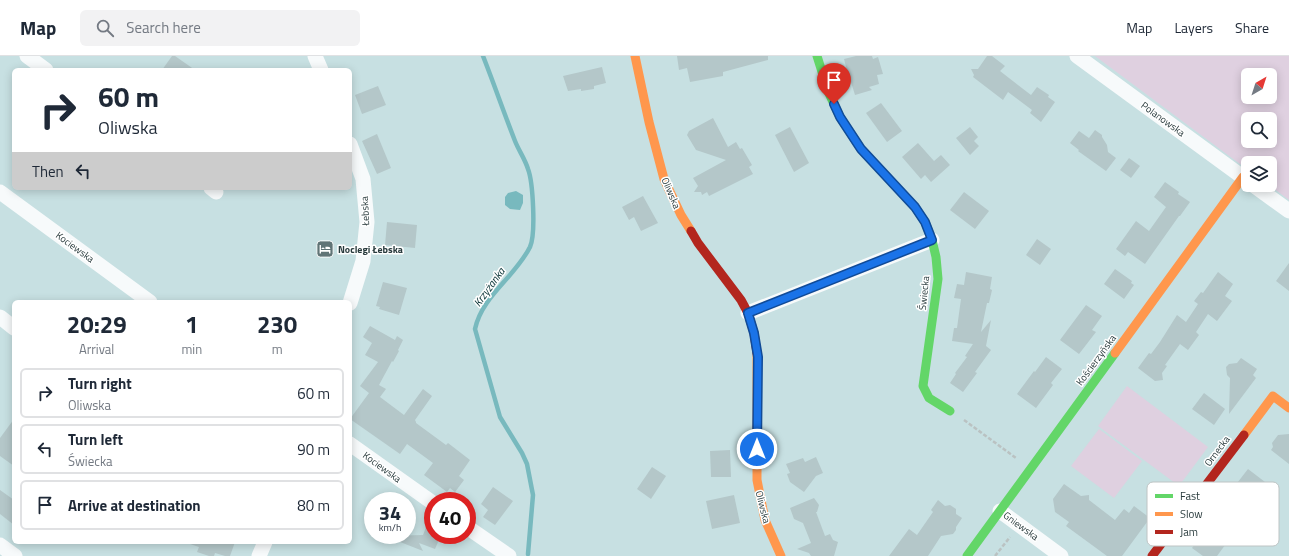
<!DOCTYPE html>
<meta charset="utf-8">
<style>
body{margin:0;font-family:"Titillium Web",sans-serif;background:#f2f2f3;color:#1f2937;height:100vh;display:flex;flex-direction:column;font-size:15px;white-space:nowrap}
*{box-sizing:border-box;margin:0}
p{font-size:13px;color:#747a83}
.icon{flex:none;width:22px;height:22px;fill:none;stroke:currentColor;stroke-width:2;stroke-linecap:round;stroke-linejoin:round}
.map{position:relative;flex:1;overflow:hidden}
.panel{position:absolute;left:12px;top:244px;width:340px;height:244px;display:flex;flex-direction:column;background:#fff;border-radius:6px;box-shadow:0 2px 10px #0003}
.panel>*{flex:none}
.hud{position:absolute;left:12px;top:12px;width:340px;height:122px;border-radius:6px;box-shadow:0 2px 10px #0003;background:#fff;color:#1f2937;overflow:hidden}
.needle{width:26px;rotate:39deg}
.tools{position:absolute;left:1241px;top:12px;display:grid;gap:8px}
.tools a{display:grid;place-items:center;width:36px;height:36px;border-radius:6px;background:#fff;box-shadow:0 2px 10px #0003;font-size:20px}
.speed{position:absolute;left:364px;top:436px;display:flex;gap:8px;font-size:20px;font-weight:700;text-align:center}
.speed>*{display:grid;place-content:center;width:52px;height:52px;border-radius:50%;background:#fff;box-shadow:0 2px 10px #0003;line-height:1}
.speed small{font-size:10px;font-weight:400}
.speed .limit{border:6px solid #d22;background:#fff;color:#111}
.pin{position:absolute;display:grid;place-items:center;width:34px;height:34px;color:#fff;margin:-41px -17px;border-radius:50% 50% 50% 0;rotate:-45deg;box-shadow:0 0 4px #0007}
.pin .icon{rotate:45deg}
.me{position:absolute;width:44px;margin:-22px;rotate:0deg;stroke-linejoin:round;filter:drop-shadow(0 0 3px #0008)}
.turn{display:flex;align-items:center;gap:14px;height:84px;padding:0 20px;font-size:18px}
.turn .icon{width:52px;height:52px;stroke-width:2.5}
.turn b{display:block;font-size:28px;line-height:34px}
.then{display:flex;align-items:center;height:38px;padding:0 20px;background:#0003;gap:8px;font-size:15px}
.eta{display:flex;justify-content:space-evenly;align-items:center;height:68px;text-align:center}
.eta b{font-size:24px;font-weight:700;line-height:28px}
ul{padding:0;list-style:none}
li{display:flex;align-items:center;gap:12px;height:50px;margin:0 8px 6px;padding:0 12px;border:2px solid #e0e1e3;border-radius:6px}
li div{flex:1}
li b{display:block;font-size:15px}
li em{font-style:normal}
header{display:flex;align-items:center;gap:24px;box-sizing:border-box;height:56px;padding:0 20px;background:#fff;border-bottom:1px solid #e0e1e3}
header strong{font-size:19px}
nav{display:flex;gap:22px;margin-inline-start:auto;font-size:14px}
.search{width:280px;height:36px;background:#f2f2f3;display:flex;align-items:center;gap:10px;box-sizing:border-box;padding:0 14px;border-radius:6px;color:#747a83;font-size:15px}
.map>svg:first-child{display:block}
.green{fill:#dfd0e0;fill-rule:evenodd}
.water{fill:#78b9be}
.lines{fill:none;stroke-linecap:round;stroke-linejoin:round}
.stream{stroke:#78b9be;stroke-width:4.5}
.building{fill:#b4c7c9}
.path{stroke:#bac2c2;stroke-width:2.5;stroke-dasharray:4 2;stroke-linecap:butt}
.street{stroke:#f7fafb;stroke-width:15}
.fast{stroke:#63d668;stroke-width:9}
.slow{stroke:#ff974d;stroke-width:9}
.jam{stroke:#b3261e;stroke-width:9}
.route-casing{stroke:#114b97;stroke-width:10}
.route{stroke:#1a73e8;stroke-width:7}
.labels{text-anchor:middle;dominant-baseline:central;stroke-width:3;stroke-linejoin:round;paint-order:stroke}
.street-label{font-size:10px;fill:#283a3c;stroke:#fff}
.poi-label{font-size:10px;font-weight:bold;fill:#283a3c;stroke:#fff;text-anchor:start}
.water-label{font-size:11px;font-style:italic;fill:#073134;stroke:#fff}
.key{fill:#fff;stroke:#bec4c4;stroke-width:1}
.key-label{font-size:11px;fill:#283a3c}
</style>
<header>
<strong>Map</strong>
<div class="search"><svg class="icon" aria-label="search" viewBox="0 0 24 24"><circle cx="10" cy="10" r="6"/><path d="M15 15l6 6"/></svg>Search here</div>
<nav><a>Map</a><a>Layers</a><a>Share</a></nav>
</header>
<div class="map">
<svg width="1289" height="500" viewBox="0 0 1289 500">
<rect width="100%" height="100%" fill="#c7e0e2"/>
<g class="green">
<path d="M1095 0H1289V144L1269 129H1270V107H1248V114ZM1248 19H1270V41H1248ZM1248 63H1270V85H1248Z"/>
<path d="M1127 330 1208 391 1179 430 1098 370Z"/>
<path d="M1099 373 1142 405 1114 442 1071 410Z"/>
</g>
<path class="water" d="M516 135 523 139V147L520 154 510 153 505 149V141L508 137Z"/>
<g class="lines">
<path class="stream" d="M483 0C494 28 504 57 515 85 519 95 525 103 528 113 533 126 536 178 530 191 515 221 482 240 475 273L500 361 522 397 527 408 533 439 528 498"/>
</g>
<g class="building">
<path d="M172 0H175L195 14H162Z"/>
<path d="M677 0H768V4L723 16V20L690 26 687 12 679 14Z"/>
<path d="M856 0H872L873 3 878 1 883 18 877 19 879 28 869 31 872 34 855 39 851 26H850L844 3Z"/>
<path d="M987 0H992L1005 10 1000 15 1031 39 1037 31 1049 39 1048 41 1055 46 1041 66 1030 57 1032 54 1008 36 1003 44 973 21 974 19 971 13H978Z"/>
<path d="M602 11 606 27 594 30V33L581 35V33L568 35 563 20Z"/>
<path d="M378 30 386 49 362 58 355 39Z"/>
<path d="M881 47 902 75 887 86 866 57Z"/>
<path d="M713 62 728 91 736 86 740 93 742 92 752 109 749 111 753 118 709 140 707 136 702 139 701 136H694L698 130 693 122 726 104 696 94 687 79 689 75Z"/>
<path d="M790 71 809 107 794 116 775 79Z"/>
<path d="M970 71 978 81 974 85 979 90 970 99 956 82Z"/>
<path d="M1095 74 1102 79V81L1107 89 1108 96 1116 102 1106 115 1078 95 1079 94 1070 87 1079 75 1089 82Z"/>
<path d="M377 78 391 112 377 118 362 85Z"/>
<path d="M918 87 934 105 941 99 950 109 931 126 925 119 921 123 902 101Z"/>
<path d="M1129 102 1140 110 1131 122 1120 114Z"/>
<path d="M1165 126 1179 136 1178 138 1190 146 1180 160H1179L1145 208 1128 196 1125 200 1116 193 1136 165 1149 175 1166 151 1154 141Z"/>
<path d="M964 136 989 155 975 173 950 154Z"/>
<path d="M643 140 658 167 641 175 634 161 629 164 622 151Z"/>
<path d="M387 166 417 169 415 192 385 189Z"/>
<path d="M1037 183 1051 193 1040 209 1026 199Z"/>
<path d="M1289 207V235L1276 225Z"/>
<path d="M1115 213 1132 225 1131 227 1134 229 1124 243 1104 228Z"/>
<path d="M966 216 992 221 990 233 992 234 989 247H987L981 276 991 264 986 290 991 294 975 316 977 317 963 336 950 327 956 318 955 317 967 301 965 300 973 288 952 285 954 272H957L961 243 954 242 957 228 964 229Z"/>
<path d="M1218 216 1233 228 1225 240 1232 245 1217 265 1208 258 1196 276 1199 279 1188 294 1180 288 1165 309 1167 310 1162 317 1163 324 1155 325 1138 312 1149 297 1151 298 1160 286 1177 259 1186 266 1198 248 1194 245 1201 236 1203 237Z"/>
<path d="M383 226 407 232 399 259 379 253 380 251 376 250Z"/>
<path d="M1086 249 1102 260 1092 274 1096 276 1079 298 1060 284Z"/>
<path d="M370 270 395 284 397 280 403 284 398 294 399 295 393 306 392 305 379 329 386 333 380 341 404 359 423 333 432 340 415 364 416 366V367L446 389 448 387 470 404 459 420 464 424 455 436 450 432 447 436 424 419 433 407 407 388 400 398 350 363 369 337 360 330 378 306 365 299 372 287 363 281Z"/>
<path d="M1046 301 1062 313 1051 327 1053 329 1036 352 1017 338 1034 315 1035 316Z"/>
<path d="M1241 302 1257 313 1253 319 1256 322 1229 358 1230 322 1227 319 1226 311 1229 308 1237 307Z"/>
<path d="M1204 337 1225 353 1214 369 1192 353Z"/>
<path d="M14 363V410L0 400V382Z"/>
<path d="M1289 378V408L1271 394 1273 391 1272 387 1278 379Z"/>
<path d="M730 394 731 421H711L710 395Z"/>
<path d="M816 401 823 417 816 420 804 436 790 426 787 418 790 417 786 408 803 402 805 406Z"/>
<path d="M652 411 666 420 651 443 637 433Z"/>
<path d="M1248 413 1265 426 1242 456 1249 462 1236 479 1234 477 1217 500H1203L1192 492 1203 477 1208 480 1225 453 1220 449Z"/>
<path d="M1064 428 1081 440 1089 439V444L1115 464 1124 453 1129 457 1134 450 1150 462 1122 500H1107L1066 470 1069 466 1055 456 1053 443Z"/>
<path d="M493 431 513 445 495 469 483 461 488 454 481 448Z"/>
<path d="M0 434 14 444V469L0 458Z"/>
<path d="M734 439 740 467 712 473 706 445Z"/>
<path d="M814 442 819 449 817 456H816L825 480 830 478 833 484 838 486 834 500H811L809 497 797 493 811 487 803 467 794 463 790 452Z"/>
<path d="M938 444 945 450 950 449 956 453V458L962 462 956 471V474L953 478 941 480 928 500H889L909 473 917 479 933 456 931 454Z"/>
<path d="M432 456H433V479H441L435 493 419 487 423 495 385 480 423 479Z"/>
<path d="M190 486H235L230 500H225L215 497 214 500H209L197 496 199 491 190 488Z"/>
</g>
<g class="lines">
<g class="path">
<path d="M964 364 1016 402"/>
<path d="M995 500 1010 481"/>
</g>
<g class="street">
<path d="M27 0 46 14"/>
<path d="M315 0 321 14"/>
<path d="M1077 0 1248 125"/>
<path d="M350 88 363 123 367 166 363 205 350 247"/>
<path d="M1253 129 1289 155"/>
<path d="M211 132 216 136"/>
<path d="M0 136 150 246"/>
<path d="M748 257 932 184"/>
<path d="M0 261 14 272"/>
<path d="M350 388 433 447"/>
<path d="M1000 455 1061 500"/>
<path d="M467 471 509 500"/>
<path d="M0 489 15 500"/>
<path d="M259 500 265 486"/>
</g>
<g class="fast">
<path d="M817 0 828 35 840 61 861 93 915 151 925 166 932 184 936 201 938 223 923 330 929 342 950 355"/>
<path d="M967 500 1115 297"/>
</g>
<g class="slow">
<path d="M635 0 649 66 664 123 681 159 691 175"/>
<path d="M757 297V424L765 464 781 500"/>
<path d="M1115 297 1243 121"/>
<path d="M1244 379 1273 340 1289 352"/>
</g>
<g class="jam">
<path d="M691 175 698 187 741 244 748 257 754 277 757 297"/>
<path d="M1152 500 1244 379"/>
</g>
</g>
<g class="lines">
<g class="route-casing">
<path id="route" d="M757 393 758 301 754 277 748 257 932 184 925 166 915 151 861 93 840 61 834 48"/>
</g>
<use href="#route" class="route"/>
</g>
<defs>
<g id="hotel-square" transform="scale(0.9)"><rect x="-9" y="-9" width="18" height="18" rx="4" fill="#607476" stroke="#fff"/><path d="M-6-4.5h1.5V1H6V5H4.5V3h-9V5H-6ZM-4 0a1.8 1.8 0 1 1 3.6 0ZM.5 0V-2.5h3Q6-2.5 6 0Z" fill="#fff"/></g>
</defs>
<g fill-rule="evenodd">
<use href="#hotel-square" x="325" y="193"/>
</g>
<g class="labels">
<g class="street-label">
<text transform="translate(1163 63) rotate(36)">Polanowska</text>
<text transform="translate(671 137) rotate(67)">Oliwska</text>
<text transform="translate(365 155) rotate(-93)">Łebska</text>
<text transform="translate(75 191) rotate(36)">Kociewska</text>
<text transform="translate(924 237) rotate(-84)">Świecka</text>
<text transform="translate(1096 304) rotate(-54)">Kościerzyńska</text>
<text transform="translate(1217 395) rotate(-53)">Ornecka</text>
<text transform="translate(382 411) rotate(36)">Kociewska</text>
<text transform="translate(763 451) rotate(76)">Oliwska</text>
<text transform="translate(1021 470) rotate(36)">Gniewska</text>
</g>
<g class="poi-label">
<text x="338" y="193">Noclegi Łebska</text>
</g>
<g class="water-label">
<text transform="translate(489 231) rotate(-54)">Krzyżanka</text>
</g>
</g>
<rect x="1147" y="426" width="132" height="64" rx="6" class="key"/>
<rect x="1155" y="438" width="18" height="4" fill="#63d668"/>
<rect x="1155" y="456" width="18" height="4" fill="#ff974d"/>
<rect x="1155" y="474" width="18" height="4" fill="#b3261e"/>
<g class="key-label">
<text x="1180" y="444">Fast</text>
<text x="1180" y="462">Slow</text>
<text x="1180" y="480">Jam</text>
</g>
</svg>
<div class="tools">
<a><svg class="needle" viewBox="-14 -14 28 28"><path d="M0-13l5 13h-10z" fill="#e53935"/><path d="M0 13l5-13h-10z" fill="#747a83"/></svg></a>
<a><svg class="icon" aria-label="search" viewBox="0 0 24 24"><circle cx="10" cy="10" r="6"/><path d="M15 15l6 6"/></svg></a>
<a><svg class="icon" aria-label="layers" viewBox="0 0 24 24"><path d="M12 4l9 5-9 5-9-5zM3 14l9 5 9-5"/></svg></a>
</div>
<div class="speed"><div>34<small>km/h</small></div><div class="limit">40</div></div>
<div class="pin" style="left:834px;top:48px;background:#d93025"><svg class="icon" aria-label="arrive" viewBox="0 0 24 24"><path d="M6 21V4h12l-3 4 3 4H6"/></svg></div>
<svg class="me" style="left:757px;top:393px" viewBox="-20 -20 40 40"><circle r="17" fill="#1a73e8" stroke="#fff" stroke-width="3"/><path d="M0-11L8 9 0 5-8 9z" fill="#fff"/></svg>
<div class="hud">
<div class="turn"><svg class="icon" aria-label="right" viewBox="0 0 24 24"><path d="M7 20v-9h11M14 6l5 5-5 5"/></svg><div><b>60 m</b>Oliwska</div></div>
<div class="then">Then<svg class="icon" aria-label="left" viewBox="0 0 24 24"><path d="M17 20v-9H6M10 6l-5 5 5 5"/></svg></div>
</div>
<section class="panel">
<div class="eta">
<div><b>20:29</b><p>Arrival</p></div>
<div><b>1</b><p>min</p></div>
<div><b>230</b><p>m</p></div>
</div>
<ul>
<li><svg class="icon" aria-label="right" viewBox="0 0 24 24"><path d="M7 20v-9h11M14 6l5 5-5 5"/></svg><div><b>Turn right</b><p>Oliwska</p></div><em>60 m</em></li>
<li><svg class="icon" aria-label="left" viewBox="0 0 24 24"><path d="M17 20v-9H6M10 6l-5 5 5 5"/></svg><div><b>Turn left</b><p>Świecka</p></div><em>90 m</em></li>
<li><svg class="icon" aria-label="arrive" viewBox="0 0 24 24"><path d="M6 21V4h12l-3 4 3 4H6"/></svg><div><b>Arrive at destination</b></div><em>80 m</em></li>
</ul>
</section>
</div>
